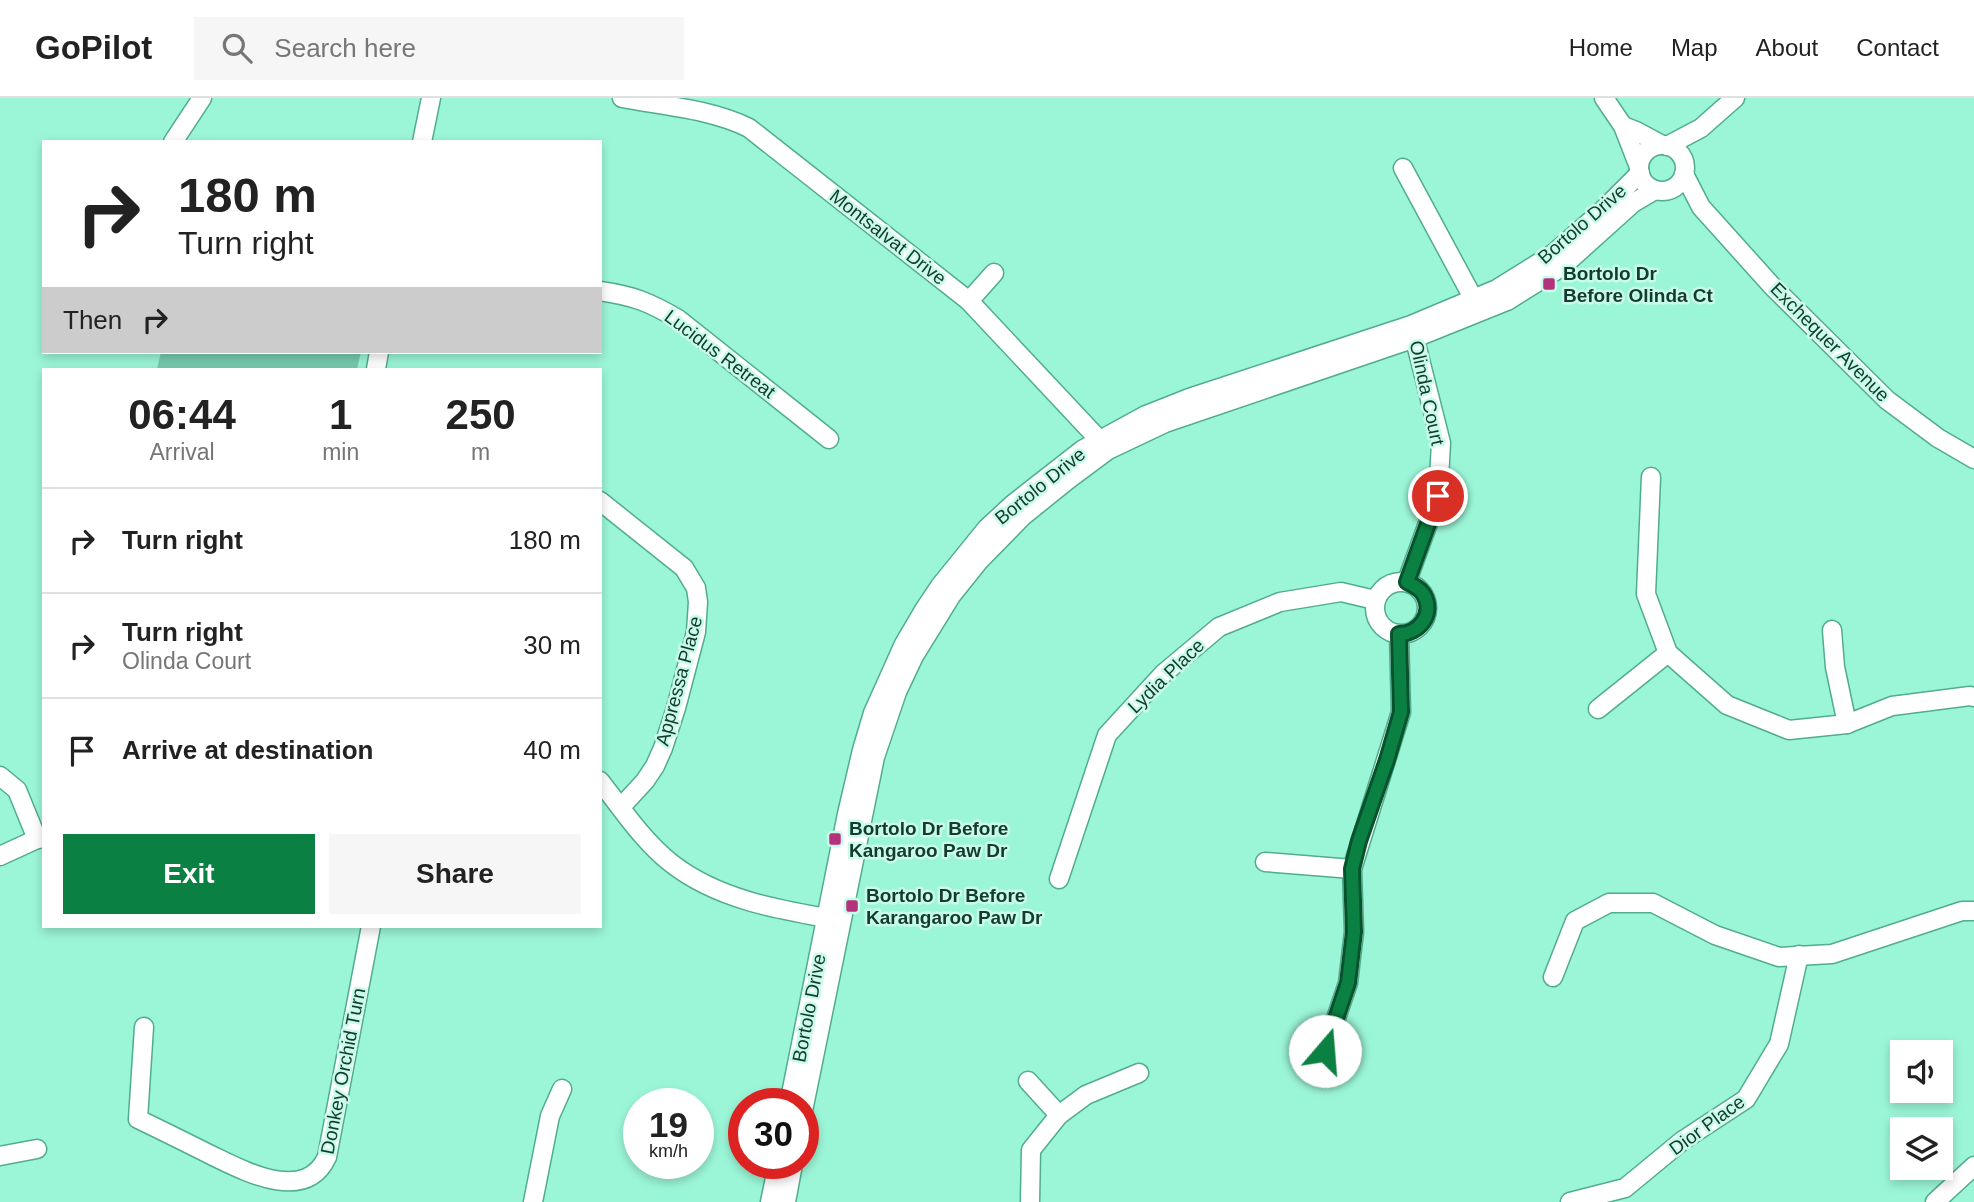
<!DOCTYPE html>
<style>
body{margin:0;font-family:Arial,sans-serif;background:#f6f6f6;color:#222;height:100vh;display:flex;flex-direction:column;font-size:26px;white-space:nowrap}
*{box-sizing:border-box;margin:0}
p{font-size:23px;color:#767676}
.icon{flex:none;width:38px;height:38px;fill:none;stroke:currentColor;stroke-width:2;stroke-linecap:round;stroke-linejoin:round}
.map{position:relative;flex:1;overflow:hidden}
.drawer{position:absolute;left:42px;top:270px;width:560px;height:560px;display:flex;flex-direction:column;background:#fff;border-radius:0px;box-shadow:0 4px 10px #0003}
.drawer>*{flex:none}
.banner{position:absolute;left:42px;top:42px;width:560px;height:214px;border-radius:0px;box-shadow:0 4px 10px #0003;background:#fff;color:#222;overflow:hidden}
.tools{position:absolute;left:1890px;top:942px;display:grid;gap:14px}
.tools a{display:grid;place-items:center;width:63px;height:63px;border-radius:0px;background:#fff;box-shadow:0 4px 10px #0003;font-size:35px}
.speed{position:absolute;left:623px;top:990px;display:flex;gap:14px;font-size:35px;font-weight:700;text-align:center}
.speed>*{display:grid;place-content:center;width:91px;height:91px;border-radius:50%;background:#fff;box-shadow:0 4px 10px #0003;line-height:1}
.speed small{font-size:18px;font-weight:400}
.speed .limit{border:10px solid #d22;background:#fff;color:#111}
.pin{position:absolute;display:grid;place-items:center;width:60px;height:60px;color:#fff;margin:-30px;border:4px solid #fff;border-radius:50%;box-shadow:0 2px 7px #0007}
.me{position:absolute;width:77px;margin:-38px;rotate:18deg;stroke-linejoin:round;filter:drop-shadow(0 0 5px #0008)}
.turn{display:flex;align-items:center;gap:24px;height:147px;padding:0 21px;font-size:32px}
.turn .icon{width:91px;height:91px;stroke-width:2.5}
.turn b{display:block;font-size:49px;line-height:60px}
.then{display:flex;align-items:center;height:66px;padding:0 21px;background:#0003;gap:14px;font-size:26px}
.eta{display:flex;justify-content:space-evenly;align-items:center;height:119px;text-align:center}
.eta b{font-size:42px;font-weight:700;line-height:49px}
.primary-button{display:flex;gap:14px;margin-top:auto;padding:14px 21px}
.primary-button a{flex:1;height:80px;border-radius:0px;background:#0b8043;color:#fff;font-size:28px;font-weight:700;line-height:80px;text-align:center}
.primary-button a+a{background:#f6f6f6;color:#222}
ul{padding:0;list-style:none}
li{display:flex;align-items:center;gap:21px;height:105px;padding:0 21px;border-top:2px solid #e0e0e0}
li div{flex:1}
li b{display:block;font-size:26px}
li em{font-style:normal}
header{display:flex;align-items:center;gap:42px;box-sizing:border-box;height:98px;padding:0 35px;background:#fff;border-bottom:2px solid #e0e0e0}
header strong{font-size:33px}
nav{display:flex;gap:38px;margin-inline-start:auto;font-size:24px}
.search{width:490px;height:63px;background:#f6f6f6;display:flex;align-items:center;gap:18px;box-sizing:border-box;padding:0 24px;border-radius:0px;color:#767676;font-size:26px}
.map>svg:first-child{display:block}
.green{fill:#76caae}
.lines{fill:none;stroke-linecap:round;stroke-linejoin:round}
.minor-casing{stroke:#51ac90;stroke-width:21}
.minor{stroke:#fff;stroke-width:18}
.route-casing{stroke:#07532c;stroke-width:18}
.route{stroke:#0b8043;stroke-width:12}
.poi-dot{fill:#b4327b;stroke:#c8fbe8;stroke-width:2.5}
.labels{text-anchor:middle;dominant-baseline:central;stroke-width:5;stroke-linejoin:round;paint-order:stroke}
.street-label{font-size:19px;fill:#153b30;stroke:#c8fbe8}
.poi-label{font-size:19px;font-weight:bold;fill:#153b30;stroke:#c8fbe8;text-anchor:start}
</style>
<header>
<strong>GoPilot</strong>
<div class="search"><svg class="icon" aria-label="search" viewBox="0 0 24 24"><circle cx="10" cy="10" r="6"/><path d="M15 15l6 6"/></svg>Search here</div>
<nav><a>Home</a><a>Map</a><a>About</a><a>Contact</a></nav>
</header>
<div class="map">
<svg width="1974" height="1104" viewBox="0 0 1974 1104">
<rect width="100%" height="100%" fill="#9bf6d7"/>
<path class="green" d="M161 254H361L357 271H157Z"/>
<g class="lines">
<g class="minor-casing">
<g id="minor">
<path d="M622 0C665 8 710 11 749 30L969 203 1105 348"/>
<path d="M1604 0 1623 28 1639 69"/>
<path d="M1623 28 1636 33 1662 47"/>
<path d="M173 44 202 0"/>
<path d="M422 44 431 0"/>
<circle cx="1662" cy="70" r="23"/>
<path d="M1667 48 1701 30 1735 0"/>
<path d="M1403 70 1479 211"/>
<path d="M1684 76 1701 109 1772 188 1887 302 1938 340 1974 361"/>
<path d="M600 193C634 198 649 204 678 221L829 341"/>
<path d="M969 203 994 175"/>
<path d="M376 271 379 254"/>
<path d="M1651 379 1646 496 1668 555 1727 607 1789 632 1847 626 1892 608 1970 598 1974 599"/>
<path d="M600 403 684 470 696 490 698 504 696 534 676 610 663 650 655 668 645 683 621 709"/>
<path d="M1407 483 1438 398 1441 345 1412 230"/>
<circle cx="1401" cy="510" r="26"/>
<path d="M1832 532 1835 569 1847 626"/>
<path d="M1598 611 1668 555"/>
<path d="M0 678 17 692 37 741"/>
<path d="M600 683C622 711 643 743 671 765 718 802 780 812 838 822"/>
<path d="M0 758 37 741 44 740"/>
<path d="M1265 764 1352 771"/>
<path d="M1059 781 1107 637 1163 576 1219 529 1280 504 1341 494 1375 502"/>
<path d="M1553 879 1575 823 1609 805H1653L1715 837 1779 859 1832 856 1962 813H1974"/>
<path d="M144 929 138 1021C163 1033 189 1046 215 1059 250 1076 306 1104 327 1059L371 828"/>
<path d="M1325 953 1348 885 1354 834 1352 771 1401 614 1399 536"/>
<path d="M1028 983 1059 1017"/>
<path d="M789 1006 847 716 862 652 873 615 904 546 924 512 940 488 987 430 1013 406 1082 352 1146 317 1189 300 1411 227 1497 191 1553 156 1601 114 1640 75"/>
<path d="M803 1013 875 659 897 594 914 558 951 498 979 463 1023 418 1069 381 1108 352 1165 325 1415 240 1507 203 1563 168 1633 105 1655 92"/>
<path d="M0 1058 37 1051"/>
<path d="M533 1104 550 1018 562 991"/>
<path d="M770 1104 778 1066"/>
<path d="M786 1104 793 1066"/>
<path d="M1030 1104 1031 1052 1059 1017 1086 997 1139 975"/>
<path d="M1570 1104 1625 1090 1682 1043 1746 1001 1779 946 1799 857"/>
<path d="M1935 1104 1974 1068"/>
</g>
</g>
<use href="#minor" class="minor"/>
</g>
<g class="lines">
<g class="route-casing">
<path id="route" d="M1325 953 1348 885 1354 834 1352 771 1359 743 1387 662 1401 614 1399 536C1418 536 1435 517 1424 497 1421 491 1413 487 1407 484L1438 398"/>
</g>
<use href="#route" class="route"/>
</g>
<g class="poi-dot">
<rect x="1542" y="179" width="14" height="14" rx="3.5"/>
<rect x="828" y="734" width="14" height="14" rx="3.5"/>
<rect x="845" y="801" width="14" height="14" rx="3.5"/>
</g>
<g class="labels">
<g class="street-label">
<text transform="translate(1582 126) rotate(-41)">Bortolo Drive</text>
<text transform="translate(888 139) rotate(38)">Montsalvat Drive</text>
<text transform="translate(1830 244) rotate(45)">Exchequer Avenue</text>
<text transform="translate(720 256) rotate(37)">Lucidus Retreat</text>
<text transform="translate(1427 295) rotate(78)">Olinda Court</text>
<text transform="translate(1040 388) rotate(-39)">Bortolo Drive</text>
<text transform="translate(1166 578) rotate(-44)">Lydia Place</text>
<text transform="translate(679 583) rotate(-75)">Appressa Place</text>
<text transform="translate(809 910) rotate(-79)">Bortolo Drive</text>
<text transform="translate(343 973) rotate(-79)">Donkey Orchid Turn</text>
<text transform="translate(1707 1027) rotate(-36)">Dior Place</text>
</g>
<g class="poi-label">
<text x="1563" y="175">Bortolo Dr<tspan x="1563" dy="22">Before Olinda Ct</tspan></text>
<text x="849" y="730">Bortolo Dr Before<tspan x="849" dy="22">Kangaroo Paw Dr</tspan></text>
<text x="866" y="797">Bortolo Dr Before<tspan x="866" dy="22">Karangaroo Paw Dr</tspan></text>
</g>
</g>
</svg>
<div class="tools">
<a><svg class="icon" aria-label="sound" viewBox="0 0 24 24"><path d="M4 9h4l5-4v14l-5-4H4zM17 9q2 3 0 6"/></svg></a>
<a><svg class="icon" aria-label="layers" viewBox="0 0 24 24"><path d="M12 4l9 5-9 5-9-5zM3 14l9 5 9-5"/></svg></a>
</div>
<div class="speed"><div>19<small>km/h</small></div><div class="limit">30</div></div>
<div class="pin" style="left:1438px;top:398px;background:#d93025"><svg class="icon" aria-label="arrive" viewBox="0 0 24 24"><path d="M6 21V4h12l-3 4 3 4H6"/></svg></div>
<svg class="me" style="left:1325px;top:953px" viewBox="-20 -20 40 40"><circle r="19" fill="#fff"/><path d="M0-13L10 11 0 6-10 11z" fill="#0b8043"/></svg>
<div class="banner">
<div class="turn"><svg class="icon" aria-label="right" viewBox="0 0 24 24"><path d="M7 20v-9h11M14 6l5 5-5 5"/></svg><div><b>180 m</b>Turn right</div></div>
<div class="then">Then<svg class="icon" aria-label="right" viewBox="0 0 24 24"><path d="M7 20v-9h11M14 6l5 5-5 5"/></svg></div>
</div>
<section class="drawer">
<div class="eta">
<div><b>06:44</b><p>Arrival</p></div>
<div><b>1</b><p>min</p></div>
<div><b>250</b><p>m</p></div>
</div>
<ul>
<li><svg class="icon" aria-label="right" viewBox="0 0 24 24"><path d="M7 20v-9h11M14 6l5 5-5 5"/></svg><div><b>Turn right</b></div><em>180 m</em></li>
<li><svg class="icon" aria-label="right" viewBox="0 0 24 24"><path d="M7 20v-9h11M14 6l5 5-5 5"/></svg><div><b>Turn right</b><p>Olinda Court</p></div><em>30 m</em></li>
<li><svg class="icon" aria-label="arrive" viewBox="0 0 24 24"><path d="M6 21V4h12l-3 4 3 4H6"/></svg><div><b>Arrive at destination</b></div><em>40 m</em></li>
</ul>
<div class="primary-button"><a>Exit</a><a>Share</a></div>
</section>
</div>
